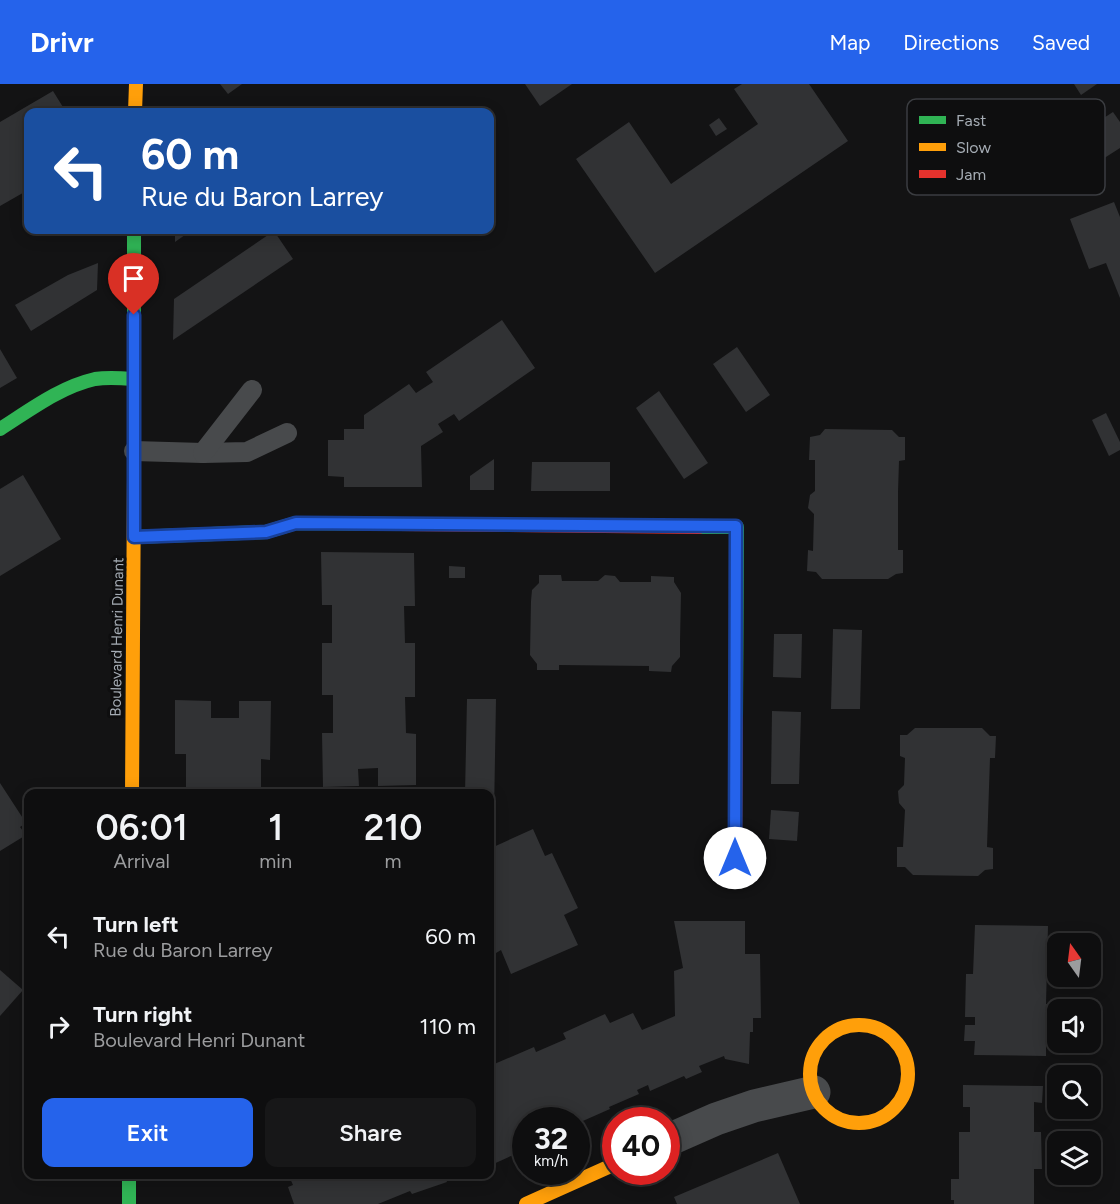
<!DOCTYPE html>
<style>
body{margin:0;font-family:Figtree,sans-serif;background:#171718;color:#f1f3f6;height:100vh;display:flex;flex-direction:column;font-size:22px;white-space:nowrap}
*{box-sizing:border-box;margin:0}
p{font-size:20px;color:#9b9c9e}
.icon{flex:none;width:33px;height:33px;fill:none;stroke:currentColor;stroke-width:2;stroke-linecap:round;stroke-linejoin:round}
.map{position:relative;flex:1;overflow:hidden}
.side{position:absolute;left:24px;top:705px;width:470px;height:390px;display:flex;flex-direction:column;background:#0e0e0f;border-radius:12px;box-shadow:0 3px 15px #0003,0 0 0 2px #2e2e2f}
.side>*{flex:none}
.banner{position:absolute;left:24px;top:24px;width:470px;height:126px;border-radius:12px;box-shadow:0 3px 15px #0003,0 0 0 2px #2e2e2f;background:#1a4fa0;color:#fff;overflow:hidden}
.needle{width:39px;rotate:346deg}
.fabs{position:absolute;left:1047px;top:849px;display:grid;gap:12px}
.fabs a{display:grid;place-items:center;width:54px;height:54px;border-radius:12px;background:#0e0e0f;box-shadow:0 3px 15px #0003,0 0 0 2px #2e2e2f;font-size:30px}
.speed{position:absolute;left:512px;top:1023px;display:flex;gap:12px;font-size:30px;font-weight:700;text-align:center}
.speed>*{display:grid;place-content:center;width:78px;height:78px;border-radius:50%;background:#0e0e0f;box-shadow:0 3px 15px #0003,0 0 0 2px #2e2e2f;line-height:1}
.speed small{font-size:15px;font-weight:400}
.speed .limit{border:9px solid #d22;background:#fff;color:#111}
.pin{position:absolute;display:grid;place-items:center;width:51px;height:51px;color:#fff;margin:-62px -26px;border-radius:50% 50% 50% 0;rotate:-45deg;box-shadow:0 0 6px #0007}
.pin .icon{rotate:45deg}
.me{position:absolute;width:66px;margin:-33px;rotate:0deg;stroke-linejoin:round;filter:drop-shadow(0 0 4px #0008)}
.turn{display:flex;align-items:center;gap:21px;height:126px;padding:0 18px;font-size:27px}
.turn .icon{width:78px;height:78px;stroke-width:2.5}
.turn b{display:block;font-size:42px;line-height:51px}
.eta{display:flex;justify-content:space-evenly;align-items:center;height:102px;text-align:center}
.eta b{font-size:36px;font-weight:600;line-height:42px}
.primary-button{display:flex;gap:12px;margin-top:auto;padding:12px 18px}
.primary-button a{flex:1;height:69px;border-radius:12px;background:#2563eb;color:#fff;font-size:24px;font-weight:600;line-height:69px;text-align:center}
.primary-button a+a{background:#171718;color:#f1f3f6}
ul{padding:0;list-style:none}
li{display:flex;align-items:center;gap:18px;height:90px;padding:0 18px}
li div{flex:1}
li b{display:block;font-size:22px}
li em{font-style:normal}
header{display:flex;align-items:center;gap:36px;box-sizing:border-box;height:84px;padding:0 30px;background:#2563eb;color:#fff}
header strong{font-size:28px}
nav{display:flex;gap:33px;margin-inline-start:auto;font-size:21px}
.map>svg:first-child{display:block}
.building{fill:#313234}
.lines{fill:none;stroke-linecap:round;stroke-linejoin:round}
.lane{stroke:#484a4c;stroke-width:20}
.street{stroke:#484a4c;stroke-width:33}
.fast{stroke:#30b455;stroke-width:14}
.slow{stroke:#ff9f0a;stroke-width:14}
.jam{stroke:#e5322d;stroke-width:14}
.route-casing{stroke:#184099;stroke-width:15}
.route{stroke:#2563eb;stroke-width:10}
.labels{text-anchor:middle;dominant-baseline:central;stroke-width:6;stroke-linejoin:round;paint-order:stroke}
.street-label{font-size:15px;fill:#a5acb4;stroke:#0e0e0f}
.key{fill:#0e0e0f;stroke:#3b3d41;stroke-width:1.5}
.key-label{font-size:16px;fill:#a5acb4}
</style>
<header>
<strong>Drivr</strong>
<nav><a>Map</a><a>Directions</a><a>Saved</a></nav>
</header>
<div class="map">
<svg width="1120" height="1120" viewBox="0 0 1120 1120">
<rect width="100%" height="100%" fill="#131314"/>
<g class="building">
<path d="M220 0H242L228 10Z"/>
<path d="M525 0H572L540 22Z"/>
<path d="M742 0H809L848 57 655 189 576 75 629 38 671 100 758 40 734 5Z"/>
<path d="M1074 0H1097L1081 11Z"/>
<path d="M53 7 66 28H28V106L0 122V38Z"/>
<path d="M1113 28 1120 38V64L1095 80 1076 52Z"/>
<path d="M719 34 727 45 716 52 709 41Z"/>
<path d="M1114 118 1120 133V214L1106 179 1089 185 1070 135Z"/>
<path d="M175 146H192L175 158Z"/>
<path d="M274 147 293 175 173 256 174 215Z"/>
<path d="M98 179 97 206 31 247 15 221 68 191Z"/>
<path d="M502 236 535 284 459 337 454 330 438 340 443 348 421 362 422 403H344V393L328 392V356H344V345H364V331L409 300 416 309 433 298 426 288Z"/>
<path d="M737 263 770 311 746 328 713 280Z"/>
<path d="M0 265 17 294 0 304Z"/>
<path d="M659 307 708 379 684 395 636 324Z"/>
<path d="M1106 329 1120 358V366L1109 372 1092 336Z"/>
<path d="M825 345 892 346 899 353H905V376L899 377 898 408V466H903V489L896 490 888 495H822L816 488 807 487 808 466 813 467 814 430 808 424 810 411 815 407V376H809L810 353 820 351Z"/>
<path d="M494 375V406H470V392Z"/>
<path d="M532 378H610V407H531Z"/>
<path d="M23 391 61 455 0 492V405Z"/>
<path d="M321 468 414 469 415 522H404L405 559H415V613H405L406 649 416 650V701L378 702V684L358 685 359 702 323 703 322 649H333V611H322V559H332V521H322Z"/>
<path d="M449 482 465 483V494H449Z"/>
<path d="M539 491H561L562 497H598L605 491 615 492 620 498H651V492L674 493V498L681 509 680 558V573L672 582 671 588 649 587V582L559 581V586H537V580L530 571 531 517 532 506 539 499Z"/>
<path d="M833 545 862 546 860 625H831Z"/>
<path d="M774 550H802L801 594 773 593Z"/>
<path d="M467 615H496L494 731H489V710H465Z"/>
<path d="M175 616 211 617V634H239V617H271L270 676 261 675V710H186V670H175Z"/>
<path d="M772 627 801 628 799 700H771Z"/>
<path d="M915 644H982L990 652H996L995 674H990L987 763 993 764V785L985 786 978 792 913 791 905 783H897V763H903L905 726 899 719 898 707 904 701 905 674 900 672V651H907Z"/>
<path d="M0 699 26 739 20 743 26 751 0 767Z"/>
<path d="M771 726 799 728 797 757 769 755Z"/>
<path d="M533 745 545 772 552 769 578 824 564 831 578 861 511 890 501 866 496 869 489 853V765Z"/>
<path d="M674 837H745V870H760L761 934H753V948H750L749 980 725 975 724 972 699 982 702 988 686 995 684 992 650 1007 648 1001 637 1006 639 1010 609 1023 610 1025 576 1040V1036H525V1056L519 1059 522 1067 489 1082V993L495 990 492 981 534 963 536 968 566 955 563 949 605 930 610 939 633 929 642 946 675 932 674 887 683 884Z"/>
<path d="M975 841 1048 842 1046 920H1054V941H1046V972L974 971 975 957H964L965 941H975V933H965L966 890H973Z"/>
<path d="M0 886 23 906 0 932Z"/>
<path d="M963 1001 1043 1002 1042 1019 1034 1018V1048H1041L1042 1085H1034V1120H954V1116H951V1095H959V1048H970V1023H963Z"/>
<path d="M778 1069 800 1120H677L674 1113Z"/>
<path d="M288 1090H444L447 1098 412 1110 410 1107 378 1120H294L288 1103 293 1101Z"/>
</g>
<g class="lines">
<g class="lane">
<path d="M134 367 203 369 247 368 287 349"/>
<path d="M203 369 252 306"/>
</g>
<path class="street" d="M666 1057 716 1035 754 1022 814 1008"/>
<g class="fast">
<path d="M134 146V395"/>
<path d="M0 345C30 326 60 303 95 295 108 293 121 294 133 295"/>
<path d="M699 443H737L736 634"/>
<path d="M134 453 266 448 296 439 400 440"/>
<path d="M129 1090V1120"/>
</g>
<g class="slow">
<path d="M135 28 136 0"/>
<path d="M132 710 134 395"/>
<circle cx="859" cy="990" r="49"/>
<path d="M526 1120 615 1080"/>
</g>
<g class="jam">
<path d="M400 440 699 443"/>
<path d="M735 774 736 634"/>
</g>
</g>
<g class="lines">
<g class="route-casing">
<path id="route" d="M134 231V453L266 448 296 439 736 442 735 774"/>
</g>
<use href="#route" class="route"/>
</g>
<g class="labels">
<g class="street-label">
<text transform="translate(117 553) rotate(-89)">Boulevard Henri Dunant</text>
</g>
</g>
<rect x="907" y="15" width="198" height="96" rx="9" class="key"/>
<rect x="919" y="32" width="27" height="8" fill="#30b455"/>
<rect x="919" y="59" width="27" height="8" fill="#ff9f0a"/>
<rect x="919" y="86" width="27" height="8" fill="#e5322d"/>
<g class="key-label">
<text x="956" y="42">Fast</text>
<text x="956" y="69">Slow</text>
<text x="956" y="96">Jam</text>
</g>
</svg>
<div class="fabs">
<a><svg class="needle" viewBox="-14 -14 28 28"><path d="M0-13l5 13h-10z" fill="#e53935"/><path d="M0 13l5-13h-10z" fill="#9b9c9e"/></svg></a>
<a><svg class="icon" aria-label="sound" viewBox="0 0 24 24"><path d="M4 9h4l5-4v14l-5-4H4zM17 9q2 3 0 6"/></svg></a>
<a><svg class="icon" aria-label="search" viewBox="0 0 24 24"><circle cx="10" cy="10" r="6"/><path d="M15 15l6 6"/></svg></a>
<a><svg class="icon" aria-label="layers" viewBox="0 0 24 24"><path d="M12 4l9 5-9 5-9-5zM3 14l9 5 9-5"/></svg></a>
</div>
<div class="speed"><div>32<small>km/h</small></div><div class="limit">40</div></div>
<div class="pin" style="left:134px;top:231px;background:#d93025"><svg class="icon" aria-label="arrive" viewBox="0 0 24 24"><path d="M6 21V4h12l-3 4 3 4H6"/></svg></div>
<svg class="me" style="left:735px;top:774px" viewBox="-20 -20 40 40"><circle r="19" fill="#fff"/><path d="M0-13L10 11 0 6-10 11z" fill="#2563eb"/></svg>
<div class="banner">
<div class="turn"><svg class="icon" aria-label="left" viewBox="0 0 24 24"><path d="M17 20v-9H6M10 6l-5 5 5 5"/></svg><div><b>60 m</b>Rue du Baron Larrey</div></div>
</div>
<section class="side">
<div class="eta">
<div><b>06:01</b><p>Arrival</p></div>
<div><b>1</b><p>min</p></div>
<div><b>210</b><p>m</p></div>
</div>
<ul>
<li><svg class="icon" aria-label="left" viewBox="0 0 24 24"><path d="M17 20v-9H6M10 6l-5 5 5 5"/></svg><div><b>Turn left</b><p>Rue du Baron Larrey</p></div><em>60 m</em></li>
<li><svg class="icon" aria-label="right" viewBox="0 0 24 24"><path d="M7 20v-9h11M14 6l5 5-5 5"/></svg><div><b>Turn right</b><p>Boulevard Henri Dunant</p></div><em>110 m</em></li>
</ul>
<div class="primary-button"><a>Exit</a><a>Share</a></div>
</section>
</div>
